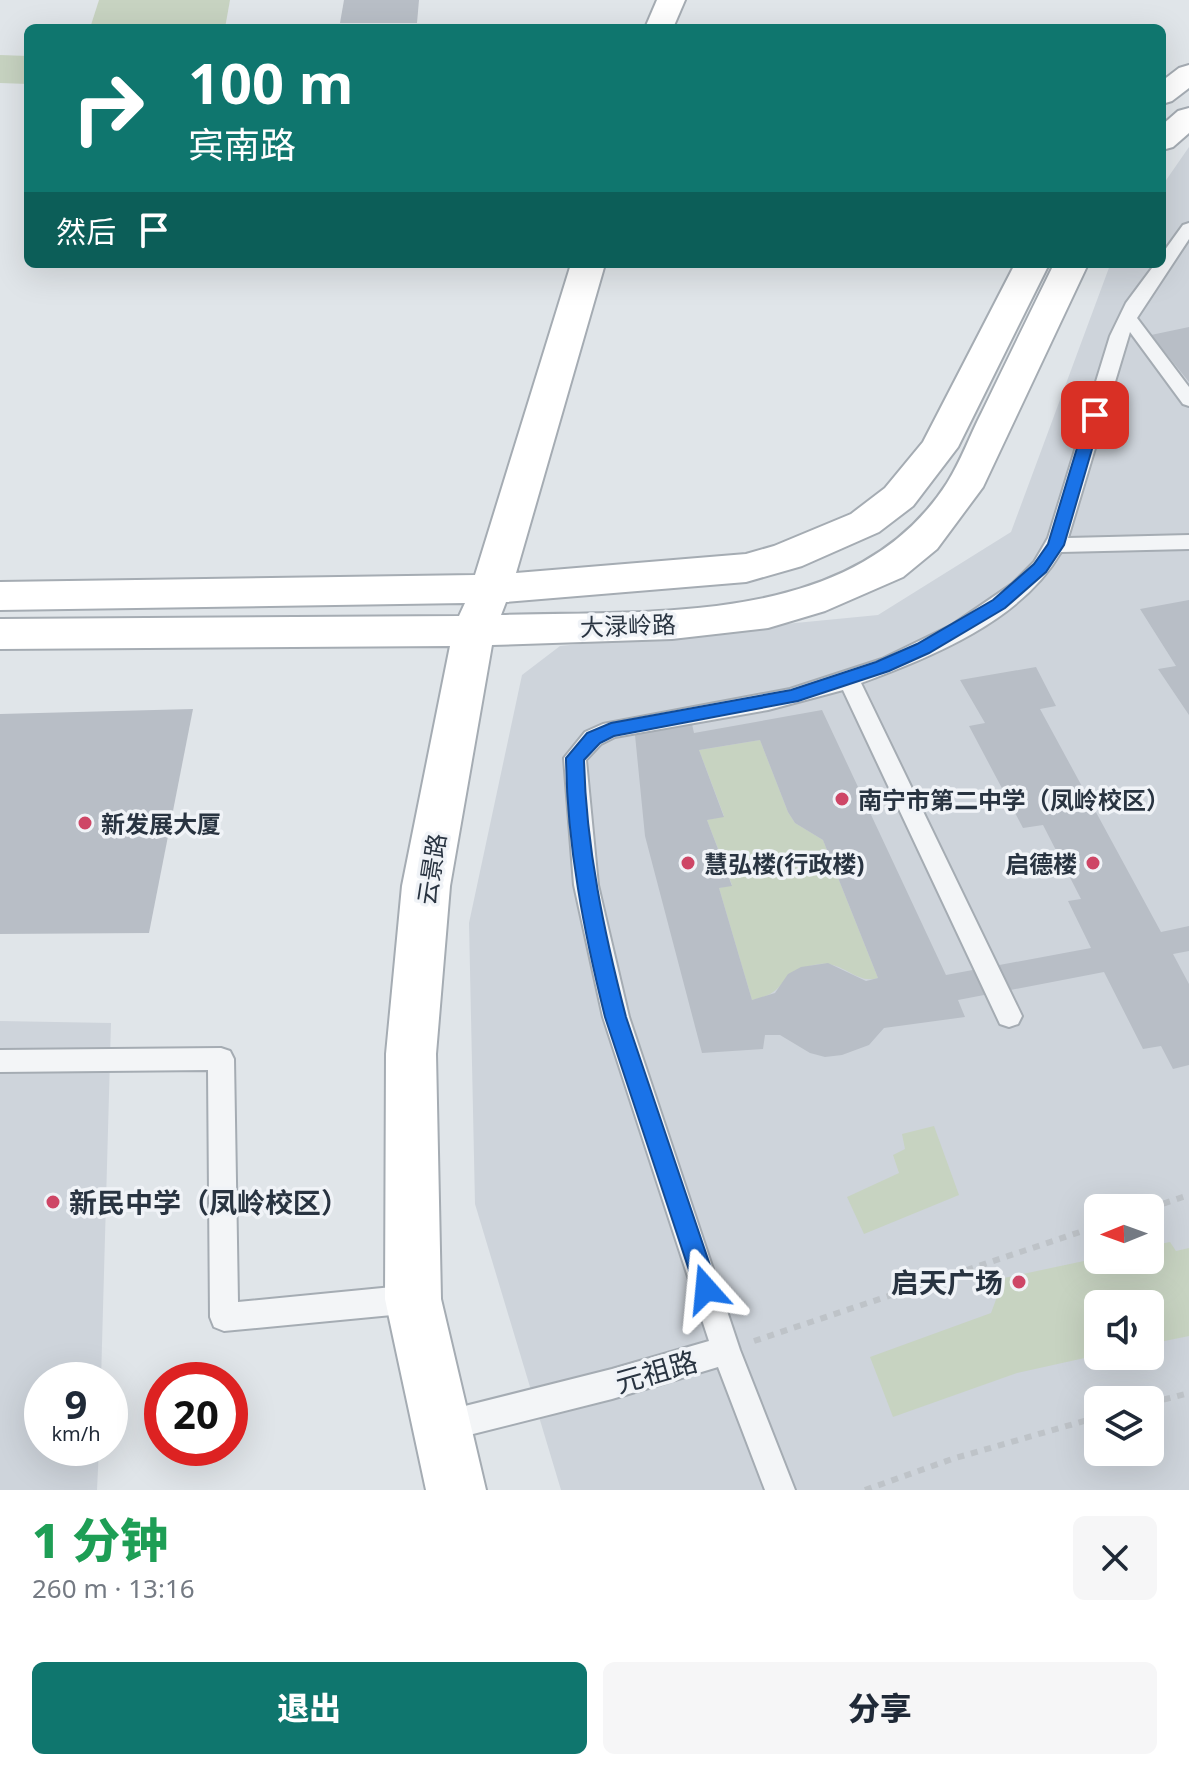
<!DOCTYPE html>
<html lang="zh">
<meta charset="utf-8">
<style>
body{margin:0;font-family:"Noto Sans","Noto Sans SC",sans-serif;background:#f6f6f7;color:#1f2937;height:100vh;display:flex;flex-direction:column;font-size:30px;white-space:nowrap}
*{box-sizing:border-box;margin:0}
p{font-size:26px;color:#747a83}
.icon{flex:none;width:44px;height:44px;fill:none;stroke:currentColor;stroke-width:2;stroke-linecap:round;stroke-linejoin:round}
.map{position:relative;height:1490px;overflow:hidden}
.sheet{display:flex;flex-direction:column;background:#fff;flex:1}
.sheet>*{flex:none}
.guide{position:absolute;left:24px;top:24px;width:1142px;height:244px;border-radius:12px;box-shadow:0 8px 32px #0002;background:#0f766e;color:#fff;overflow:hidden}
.needle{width:52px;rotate:269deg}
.fabs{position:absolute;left:1084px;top:1194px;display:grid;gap:16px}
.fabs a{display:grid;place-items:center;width:80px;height:80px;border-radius:12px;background:#fff;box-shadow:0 8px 32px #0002;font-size:40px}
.speed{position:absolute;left:24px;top:1362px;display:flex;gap:16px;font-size:40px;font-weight:700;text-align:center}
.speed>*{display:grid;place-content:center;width:104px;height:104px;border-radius:50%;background:#fff;box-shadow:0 8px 32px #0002;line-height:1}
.speed small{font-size:20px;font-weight:400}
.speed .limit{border:12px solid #d22;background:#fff;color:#111}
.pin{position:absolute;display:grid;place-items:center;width:68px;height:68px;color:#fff;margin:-34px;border-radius:16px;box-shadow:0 4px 12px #0006}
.me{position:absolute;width:88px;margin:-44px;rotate:342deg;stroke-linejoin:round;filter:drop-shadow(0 0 6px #0008)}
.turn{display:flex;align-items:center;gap:28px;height:168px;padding:0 32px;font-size:36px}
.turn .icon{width:104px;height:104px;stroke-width:2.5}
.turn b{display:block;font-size:56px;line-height:68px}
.then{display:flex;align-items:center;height:76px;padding:0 32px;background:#0003;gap:16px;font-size:30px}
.round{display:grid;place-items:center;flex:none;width:84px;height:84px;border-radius:12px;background:#f6f6f7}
.head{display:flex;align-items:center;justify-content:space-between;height:136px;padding:0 32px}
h1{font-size:48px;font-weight:800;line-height:60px;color:#1e9e55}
.primary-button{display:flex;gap:16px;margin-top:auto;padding:16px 32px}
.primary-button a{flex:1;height:92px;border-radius:12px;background:#0f766e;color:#fff;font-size:32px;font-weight:800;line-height:92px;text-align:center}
.primary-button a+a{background:#f6f6f7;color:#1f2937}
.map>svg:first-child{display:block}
.built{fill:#ced4db;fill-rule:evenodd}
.green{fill:#c7d3c1}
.building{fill:#b8bec6;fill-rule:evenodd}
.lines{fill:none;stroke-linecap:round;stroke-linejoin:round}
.lane-casing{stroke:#a5acb3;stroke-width:4}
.secondary-casing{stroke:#a5acb3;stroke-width:4}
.path{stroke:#bec3c8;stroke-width:6;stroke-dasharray:7 7;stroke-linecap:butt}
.lane{fill:#f3f5f7;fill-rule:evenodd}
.secondary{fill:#fff;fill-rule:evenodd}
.route{fill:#1a73e8;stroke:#114b97;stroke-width:2}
.poi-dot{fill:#ce4666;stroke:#f0f3f7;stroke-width:3}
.labels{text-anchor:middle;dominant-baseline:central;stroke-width:7;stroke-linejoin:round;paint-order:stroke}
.street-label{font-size:24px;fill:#293441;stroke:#f0f3f7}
.poi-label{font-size:24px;font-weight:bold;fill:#293441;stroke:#f0f3f7;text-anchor:start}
.near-poi-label{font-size:28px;font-weight:bold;fill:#293441;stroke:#f0f3f7;text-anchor:start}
.near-street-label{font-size:28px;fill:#293441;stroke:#f0f3f7}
</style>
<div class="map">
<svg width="1189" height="1490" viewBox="0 0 1189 1490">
<rect width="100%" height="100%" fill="#e0e5e9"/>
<g class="built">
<path d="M1189 147V1490H561L475 1204 469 923 522 675 560 646 878 615 1011 532 1110 265 1162 264V186ZM1098 1208H1150V1260H1098ZM1098 1304H1150V1356H1098ZM1098 1400H1150V1452H1098Z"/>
<path d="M0 1021 111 1023 101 1380H42V1448H99L97 1490H0Z"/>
</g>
<g class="green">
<path d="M99 0H230L225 28H90Z"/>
<path d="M0 55 28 56V84L0 83Z"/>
<path d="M760 740 788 812 795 823 823 840 878 978C857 985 843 961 820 964 778 969 789 994 752 1000L719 888 732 885 707 820 724 816 699 750Z"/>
<path d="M934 1126 959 1195 864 1234 847 1197 899 1173 893 1155 905 1149 902 1134Z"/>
<path d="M1170 1242 1176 1251 1189 1248V1336L1150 1344V1304H1098V1355L1017 1373 893 1417 870 1357 991 1313 1004 1278 1098 1258V1260H1150V1246Z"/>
</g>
<g class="building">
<path d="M344 0H419L417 23H340Z"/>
<path d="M1189 327V382L1151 335Z"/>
<path d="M1189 600V715L1158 669 1176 666 1140 609Z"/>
<path d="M1036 667 1056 706 1040 709 1161 932 1189 926V951L1173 954 1189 984V1065L1173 1069 1161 1046 1143 1049 1104 972 958 1000 965 1017 884 1028 869 1045 842 1055 825 1057 810 1053 780 1035H765L763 1049 702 1053 645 836 635 735 692 724 694 733 822 710 946 975 1091 948 1068 901 1081 899 1043 825 1023 828 969 726 985 723 960 680ZM760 740 788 812 795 823 823 840 878 978 866 981 828 963 801 967 788 974 775 993 752 1000 719 888 732 886 707 820 724 817 699 750Z"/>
<path d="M193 709 149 933 0 934V714Z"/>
</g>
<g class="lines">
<g class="lane-casing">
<g id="lane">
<path d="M1189 223V239L1137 318 1189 387V406L1183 404 1130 332 1068 538 1189 535V549L1061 552C1021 621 933 656 861 683L1022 1016 1018 1024 1009 1027 1000 1024 843 690 768 710 615 737 601 744 586 760 598 885 629 1017 740 1350 795 1490H765L718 1367 612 1399 441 1442 431 1437 426 1427 431 1417 441 1412 612 1369 709 1341 603 1017 574 885 564 758 585 732 603 724 790 689 882 659 952 625 1012 584 1034 562 1048 538 1110 336 1126 303 1155 264H1162V254L1183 225Z"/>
<path d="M221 1048 230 1051 234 1059 238 1302 413 1285 423 1289 427 1299 423 1309 413 1313 224 1331 214 1327 210 1317 208 1070 0 1072V1050Z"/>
</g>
</g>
<g class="secondary-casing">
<g id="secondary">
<path d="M657 0H685L673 28H645Z"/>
<path d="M1189 65V88L1172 101 1162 104V81L1179 68Z"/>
<path d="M1189 108V133L1173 147 1162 150V125L1178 111Z"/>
<path d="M571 264H605L516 573 746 554 774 546 851 514 885 488 923 442 1015 264H1049L958 447 913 506 879 532 802 566 746 582 506 602 501 615C652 610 854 628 947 483 961 461 970 435 982 412 1006 362 1030 313 1054 264H1088L983 487 937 549 903 577 825 611 768 628 672 639 492 645 450 886 436 1054 441 1299 486 1490H426L385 1299 386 1054 402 886 450 646 0 649V619L459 616 465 603 0 610V582L475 575Z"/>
</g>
</g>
<g class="path">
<path d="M1150 1208 1189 1195"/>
<path d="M754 1341 1098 1226"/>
<path d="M1150 1403 1189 1393"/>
<path d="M865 1490 952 1459 1098 1417"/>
</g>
<use href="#lane" class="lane"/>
<use href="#secondary" class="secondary"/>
</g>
<path class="route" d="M1095 410 1102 415 1064 545 1046 572 1005 608 929 653 889 671 798 701 614 736 600 743 584 760C586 847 604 932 626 1017L718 1289 715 1297 706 1300 698 1297 605 1017C584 932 567 846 566 758L587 733 611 723 791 690 876 662 917 644 993 600 1034 564 1048 544 1087 415Z"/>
<g class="poi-dot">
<circle cx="842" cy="799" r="8"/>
<circle cx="85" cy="823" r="8"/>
<circle cx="688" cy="863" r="8"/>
<circle cx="1093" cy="863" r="8"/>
<circle cx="53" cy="1202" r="8"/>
<circle cx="1019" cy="1282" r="8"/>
</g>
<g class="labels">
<g class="street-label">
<text transform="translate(628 625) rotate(-2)">大渌岭路</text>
<text transform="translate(431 869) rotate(-81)">云景路</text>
</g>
<g class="poi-label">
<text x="858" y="799">南宁市第二中学（凤岭校区）</text>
<text x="101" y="823">新发展大厦</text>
<text x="704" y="863">慧弘楼(行政楼)</text>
<text x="1077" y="863" text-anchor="end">启德楼</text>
</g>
<g class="near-poi-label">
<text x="69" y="1202">新民中学（凤岭校区）</text>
<text x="1003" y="1282" text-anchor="end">启天广场</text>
</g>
<g class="near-street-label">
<text transform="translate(656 1371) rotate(-16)">元祖路</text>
</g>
</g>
</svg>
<div class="fabs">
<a><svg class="needle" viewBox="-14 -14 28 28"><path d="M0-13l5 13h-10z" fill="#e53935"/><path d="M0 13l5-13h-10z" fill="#747a83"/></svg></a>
<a><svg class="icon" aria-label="sound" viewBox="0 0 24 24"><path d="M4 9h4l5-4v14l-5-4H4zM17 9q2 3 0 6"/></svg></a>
<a><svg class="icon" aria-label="layers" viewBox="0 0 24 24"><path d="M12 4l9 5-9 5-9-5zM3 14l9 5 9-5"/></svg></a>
</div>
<div class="speed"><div>9<small>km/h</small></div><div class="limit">20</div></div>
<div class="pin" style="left:1095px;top:415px;background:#d93025"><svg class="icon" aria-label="arrive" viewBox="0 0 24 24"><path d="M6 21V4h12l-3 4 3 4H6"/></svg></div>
<svg class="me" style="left:706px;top:1289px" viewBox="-20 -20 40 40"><path d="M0-17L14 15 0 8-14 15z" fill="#1a73e8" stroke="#fff" stroke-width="4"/></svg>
<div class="guide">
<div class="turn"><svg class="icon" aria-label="right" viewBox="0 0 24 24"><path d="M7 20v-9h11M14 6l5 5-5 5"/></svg><div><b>100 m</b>宾南路</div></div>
<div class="then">然后<svg class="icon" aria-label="arrive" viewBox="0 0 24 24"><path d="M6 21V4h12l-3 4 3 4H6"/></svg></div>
</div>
</div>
<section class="sheet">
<div class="head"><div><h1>1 分钟</h1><p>260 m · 13:16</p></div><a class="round"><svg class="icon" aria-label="close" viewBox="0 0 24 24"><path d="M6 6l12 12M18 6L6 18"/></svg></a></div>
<div class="primary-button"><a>退出</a><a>分享</a></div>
</section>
